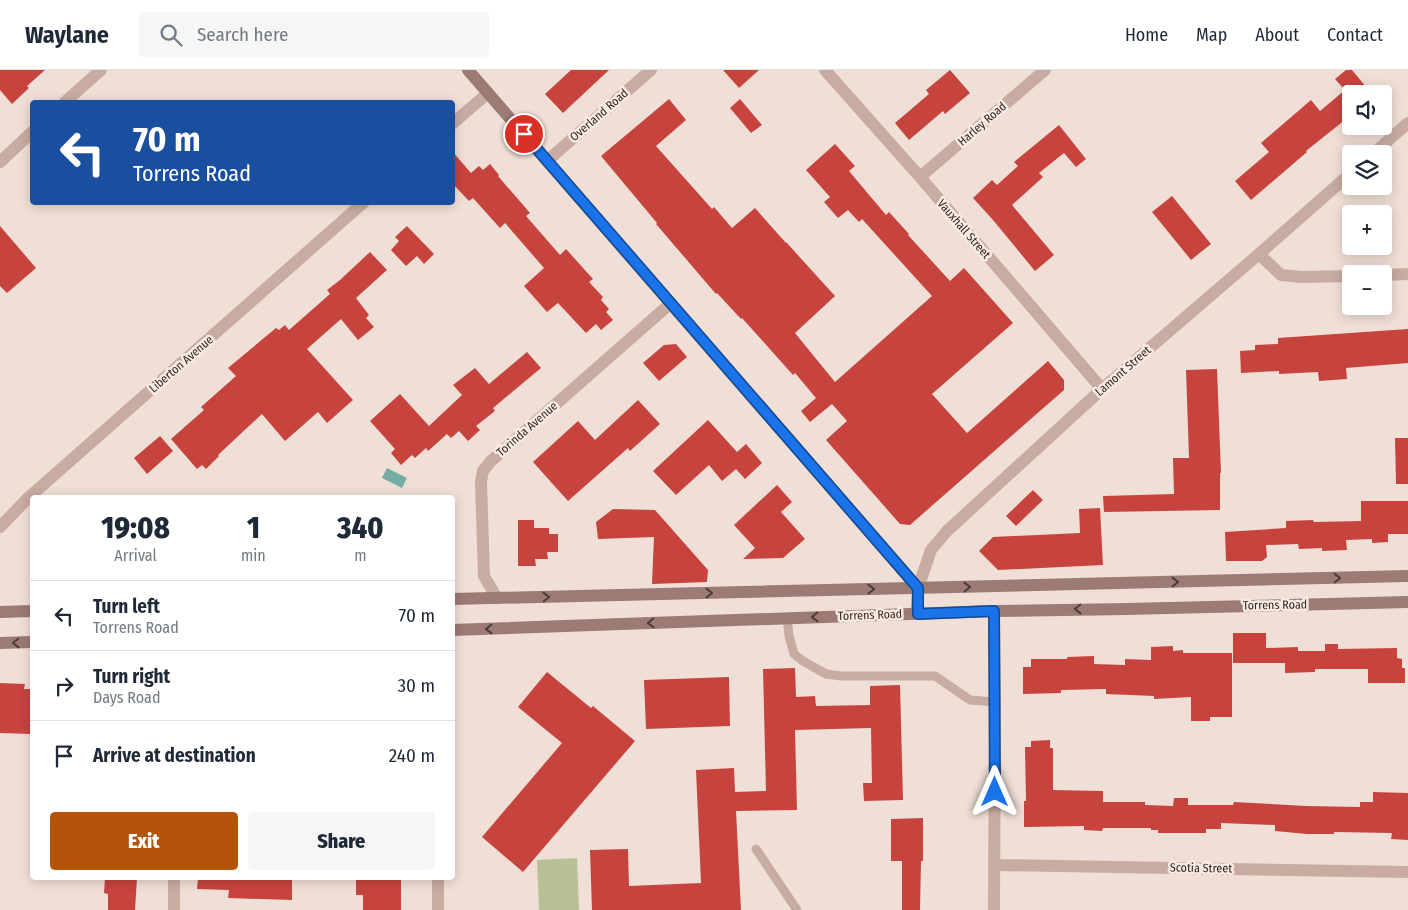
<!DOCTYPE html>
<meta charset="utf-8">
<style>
body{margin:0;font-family:"Fira Sans Condensed",sans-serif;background:#f6f6f7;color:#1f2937;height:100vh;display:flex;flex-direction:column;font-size:19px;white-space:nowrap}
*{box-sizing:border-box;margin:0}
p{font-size:16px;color:#747a83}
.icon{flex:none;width:28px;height:28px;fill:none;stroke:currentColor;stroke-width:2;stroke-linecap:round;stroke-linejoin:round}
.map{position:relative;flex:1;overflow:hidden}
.drawer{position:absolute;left:30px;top:425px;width:425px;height:385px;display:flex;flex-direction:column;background:#fff;border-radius:5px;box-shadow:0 2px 12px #0003}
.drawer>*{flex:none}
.hud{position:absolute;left:30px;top:30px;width:425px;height:105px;border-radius:5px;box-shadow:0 2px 12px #0003;background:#1a4fa0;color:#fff;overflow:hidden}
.buttons{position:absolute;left:1342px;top:15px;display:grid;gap:10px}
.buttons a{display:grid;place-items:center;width:50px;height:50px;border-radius:5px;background:#fff;box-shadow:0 2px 12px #0003;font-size:25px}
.pin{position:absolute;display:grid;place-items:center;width:42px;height:42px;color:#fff;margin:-21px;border:2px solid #fff;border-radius:50%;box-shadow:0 1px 5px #0007}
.me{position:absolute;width:55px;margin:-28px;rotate:0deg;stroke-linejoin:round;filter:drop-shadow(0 0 4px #0008)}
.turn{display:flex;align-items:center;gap:18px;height:105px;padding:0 20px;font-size:22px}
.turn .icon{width:65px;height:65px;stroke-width:2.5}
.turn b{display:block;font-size:35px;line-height:42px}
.eta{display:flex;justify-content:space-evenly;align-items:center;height:85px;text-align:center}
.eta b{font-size:30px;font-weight:800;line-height:35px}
.primary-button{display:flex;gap:10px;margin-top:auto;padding:10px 20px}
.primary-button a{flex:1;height:58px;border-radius:5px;background:#b45309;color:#fff;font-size:20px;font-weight:800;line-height:58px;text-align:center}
.primary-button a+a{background:#f6f6f7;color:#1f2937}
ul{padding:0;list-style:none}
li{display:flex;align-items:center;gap:15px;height:70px;padding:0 20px;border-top:1px solid #e0e1e3}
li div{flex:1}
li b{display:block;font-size:19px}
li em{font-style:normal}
header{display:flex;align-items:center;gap:30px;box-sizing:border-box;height:70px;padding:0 25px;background:#fff;border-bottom:1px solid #e0e1e3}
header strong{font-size:24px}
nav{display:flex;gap:28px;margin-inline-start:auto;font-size:18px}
.search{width:350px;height:45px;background:#f6f6f7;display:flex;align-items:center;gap:12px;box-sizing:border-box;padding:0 18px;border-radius:5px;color:#747a83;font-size:19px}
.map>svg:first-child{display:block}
.green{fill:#b9bf96}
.water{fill:#75ada5}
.building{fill:#c7443e}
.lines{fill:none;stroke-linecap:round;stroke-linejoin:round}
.lane{stroke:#c8aca2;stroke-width:9}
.street{stroke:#c8aca2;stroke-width:12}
.secondary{stroke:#9b7b74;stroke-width:12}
.oneway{stroke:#4d3b39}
.route-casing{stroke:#114b97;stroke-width:12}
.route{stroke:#1a73e8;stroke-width:9}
.labels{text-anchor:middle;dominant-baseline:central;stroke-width:5;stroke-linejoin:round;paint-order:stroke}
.street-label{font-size:12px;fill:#332625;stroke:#f9eae2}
</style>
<header>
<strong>Waylane</strong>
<div class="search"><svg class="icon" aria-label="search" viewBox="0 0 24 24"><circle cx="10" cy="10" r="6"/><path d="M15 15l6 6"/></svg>Search here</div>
<nav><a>Home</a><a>Map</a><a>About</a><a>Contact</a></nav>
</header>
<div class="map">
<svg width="1408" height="840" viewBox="0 0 1408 840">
<rect width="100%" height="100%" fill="#f0dfd6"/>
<path class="green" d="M577 788 579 840H539L537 790Z"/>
<path class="water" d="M387 398 407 408 402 418 382 408Z"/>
<g class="building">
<path d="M0 0H45L27 16 29 18 12 34 0 20Z"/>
<path d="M571 0H609L563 43 545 24Z"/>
<path d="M723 0H759L739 18Z"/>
<path d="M950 0 970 23 945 44 943 41 909 70 895 53 929 24 926 20Z"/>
<path d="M1346 0H1352L1372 24H1351V45L1306 81 1307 82 1251 130 1235 111 1269 82 1261 73 1311 30 1320 41 1345 20 1335 9Z"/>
<path d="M669 29 686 50 656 76 712 139 714 137 732 158 755 138 786 173V172L835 226 795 263 835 312 932 226 862 149 859 152 848 140 838 148 824 132 830 127 806 100 835 74 855 96 849 101 886 145 889 142 909 164 908 165 950 211 964 198 1013 253 932 324 967 363 1048 291 1064 310V320L910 455 900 454 826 370 847 351 832 334 810 352 801 341 816 328 795 303 793 305 742 248 741 249 717 223 716 224 656 154 657 153 601 86Z"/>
<path d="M740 29 762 55 751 63 730 38Z"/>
<path d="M1059 55 1086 89 1076 97 1064 83 1039 103 1043 107 1012 135 1054 185 1035 201 993 150 973 128 992 110 997 115 1018 96 1014 92Z"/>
<path d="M452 81 471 103 479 96 483 100 490 94 499 105 498 106 530 143 526 146 560 185 566 179 593 209 589 212 603 227 601 230 609 239 606 242 613 250 601 260 596 254 586 263 558 233 547 242 524 216 544 198 505 153 500 158 473 128 469 131 452 113Z"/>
<path d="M1172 126 1211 174 1191 190 1152 142Z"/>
<path d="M0 156 36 198 7 223 0 216Z"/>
<path d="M407 156 434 184 424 194 417 186 406 196 391 180 399 171 395 167Z"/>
<path d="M370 182 387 200 356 228 369 245 366 248 374 257 358 270 341 249 307 279 353 330 327 353 318 342 285 371 262 344 218 385 219 386 206 399 202 395 197 399 171 369 204 340 201 337 236 306 228 298 276 258 279 260 285 255 289 260 330 224 327 220 340 210Z"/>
<path d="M1408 259V293L1346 298 1347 309 1319 311 1318 302 1279 304V301L1241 303 1240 281 1255 280V275L1278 274V268Z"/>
<path d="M676 274 687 287 659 311 643 293 664 275Z"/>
<path d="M527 282 541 298 493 338 495 341 476 356 480 360 468 371 459 361 451 368 447 364 428 381 426 378 415 388 412 385 401 395 391 383 395 379 370 351 400 324 429 356 462 325 453 315 475 298 489 314Z"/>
<path d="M1217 299 1221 403H1220V440L1104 442 1103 426 1174 424 1173 388H1189L1186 300Z"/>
<path d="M638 330 660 354 630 381 628 378 568 431 533 392 578 351 595 370Z"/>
<path d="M708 350 737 382 746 374 762 393 745 409 736 399 722 411 709 395 676 425 653 401Z"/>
<path d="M160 366 173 381 147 404 134 388Z"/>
<path d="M1395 368H1408V414H1396Z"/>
<path d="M777 415 792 432 781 442 805 469 783 488 743 489 755 478 734 455Z"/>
<path d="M1033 420 1043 430 1016 456 1006 446Z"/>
<path d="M1361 431H1408V464H1388V472L1372 473V469L1346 470 1347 480 1322 481V478L1299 479 1298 474 1266 475 1267 487 1262 491H1226L1225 462 1286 458V451L1313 450 1314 452 1361 451Z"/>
<path d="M1100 438 1103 495 998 500 979 481 993 467 1080 463 1079 439Z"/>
<path d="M613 439 655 440 708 500 707 512 652 514 654 467 598 469 596 452Z"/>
<path d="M518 450H534V458H549V464H558V482H547L548 489H535L536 496H518Z"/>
<path d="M1233 563H1266V578L1298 577V581H1325V574H1338V579L1397 578V588L1402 589V598H1405V613H1368V599H1315V602L1285 603V593H1233Z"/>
<path d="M1173 576V581L1183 580V583H1232V647H1210V651H1191V627L1154 629V626L1106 624V619L1061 620V623L1023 624V597H1031V589H1067V587L1094 586V594L1125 595V589L1151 590V577Z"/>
<path d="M795 598 796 627 815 626 816 636 870 635V616L900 615 903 730 864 731 863 713H872L871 658 795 660 797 740 736 741 741 840H592L590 780 628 779 629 816 701 813 696 700 734 698 735 722 766 721 763 599Z"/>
<path d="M547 602 591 638 593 636 635 671 523 802 482 767 562 673 518 637Z"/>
<path d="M729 607 730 656 646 659 644 610Z"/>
<path d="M0 613 25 614 24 619H32L31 664 0 663Z"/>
<path d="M1050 670V678H1053V720L1103 721V732H1145V735L1173 736 1174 728H1188V735H1233L1234 732 1306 736 1360 737V732H1373V722L1408 723V770L1391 769 1392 763 1334 762V764H1307L1275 761V755L1221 753V759H1206V763H1158V760H1151V758H1103L1102 761 1084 760V756L1024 757V731H1026L1025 677H1031V671Z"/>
<path d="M923 748V791H921L920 840H902V791H891V749Z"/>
<path d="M105 808H137L135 840H108V824L104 823Z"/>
<path d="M198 808H292V830L228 828 229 820 197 819Z"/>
<path d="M356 808H401V840H363V825H356Z"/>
</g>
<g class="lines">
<g class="lane">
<path d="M787 548 789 566 794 584 803 591 826 604 841 606H935L970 630 995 632"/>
<path d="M756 779 797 840"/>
</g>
<g class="street">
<path d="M825 0 920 107 1102 319"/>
<path d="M65 32 101 0"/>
<path d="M452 54 488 23"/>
<path d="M1373 84 1408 53"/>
<path d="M547 91 651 0"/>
<path d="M0 92 32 62"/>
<path d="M920 107 1045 0"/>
<path d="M1259 184 1281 205 1301 207 1351 206"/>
<path d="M1384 205 1408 204"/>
<path d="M0 457 28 428 364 132"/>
<path d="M918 518 931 480 947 461 1102 319 1259 184 1351 103"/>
<path d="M497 528 484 506 481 412 483 401 491 391 671 233"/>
<path d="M995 795 1408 802"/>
<path d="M174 840V808"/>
<path d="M438 840V808"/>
<path d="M994 840 995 632 994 541"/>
</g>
<g class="secondary">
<path d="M468 0 918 518 917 543"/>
<path d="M452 529 1408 506"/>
<path d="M0 542 32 541"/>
<path d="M452 560 994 541 1127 539 1408 532"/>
<path d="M0 573 32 572"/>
</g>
</g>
<defs><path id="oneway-chevron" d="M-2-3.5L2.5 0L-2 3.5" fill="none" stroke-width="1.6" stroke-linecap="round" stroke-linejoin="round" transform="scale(1.25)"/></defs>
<g class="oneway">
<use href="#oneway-chevron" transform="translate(1337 508) rotate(-1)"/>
<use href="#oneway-chevron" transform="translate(1175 512) rotate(-1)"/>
<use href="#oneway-chevron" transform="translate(967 517) rotate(-1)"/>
<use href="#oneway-chevron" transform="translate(871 519) rotate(-1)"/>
<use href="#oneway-chevron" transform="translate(709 523) rotate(-1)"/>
<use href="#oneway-chevron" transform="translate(546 527) rotate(-1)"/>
<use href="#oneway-chevron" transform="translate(1078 539) rotate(179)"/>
<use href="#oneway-chevron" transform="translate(815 547) rotate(178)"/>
<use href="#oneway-chevron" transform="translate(651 553) rotate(178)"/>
<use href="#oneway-chevron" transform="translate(489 559) rotate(178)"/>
<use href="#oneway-chevron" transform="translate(16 573) rotate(179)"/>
</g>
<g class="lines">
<g class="route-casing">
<path id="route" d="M524 64 918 518V544L994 541 995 722"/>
</g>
<use href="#route" class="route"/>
</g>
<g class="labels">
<g class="street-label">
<text transform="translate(599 45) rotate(-41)">Overland Road</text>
<text transform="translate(982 54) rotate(-41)">Harley Road</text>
<text transform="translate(964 159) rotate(49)">Vauxhall Street</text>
<text transform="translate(181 294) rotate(-41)">Liberton Avenue</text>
<text transform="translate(1123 301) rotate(-41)">Lamont Street</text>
<text transform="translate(527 359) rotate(-41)">Torinda Avenue</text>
<text transform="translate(1275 535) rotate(-1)">Torrens Road</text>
<text transform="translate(870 545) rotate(-2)">Torrens Road</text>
<text transform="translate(1201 798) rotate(1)">Scotia Street</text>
</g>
</g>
</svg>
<div class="buttons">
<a><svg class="icon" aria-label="sound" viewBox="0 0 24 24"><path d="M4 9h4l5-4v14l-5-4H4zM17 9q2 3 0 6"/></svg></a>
<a><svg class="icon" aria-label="layers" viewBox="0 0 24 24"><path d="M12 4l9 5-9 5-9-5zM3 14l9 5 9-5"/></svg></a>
<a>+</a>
<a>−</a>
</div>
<div class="pin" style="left:524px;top:64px;background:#d93025"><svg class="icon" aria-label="arrive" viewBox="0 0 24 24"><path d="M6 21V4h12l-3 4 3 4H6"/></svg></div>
<svg class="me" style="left:995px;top:722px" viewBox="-20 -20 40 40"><path d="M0-17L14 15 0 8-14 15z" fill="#1a73e8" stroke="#fff" stroke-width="4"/></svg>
<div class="hud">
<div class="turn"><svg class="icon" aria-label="left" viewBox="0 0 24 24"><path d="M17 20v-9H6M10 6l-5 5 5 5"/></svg><div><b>70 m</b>Torrens Road</div></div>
</div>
<section class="drawer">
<div class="eta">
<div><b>19:08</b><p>Arrival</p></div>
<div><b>1</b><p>min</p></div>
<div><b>340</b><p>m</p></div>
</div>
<ul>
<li><svg class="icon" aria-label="left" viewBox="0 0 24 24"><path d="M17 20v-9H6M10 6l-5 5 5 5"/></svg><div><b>Turn left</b><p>Torrens Road</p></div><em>70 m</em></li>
<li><svg class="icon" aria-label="right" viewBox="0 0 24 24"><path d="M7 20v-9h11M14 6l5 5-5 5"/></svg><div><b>Turn right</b><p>Days Road</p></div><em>30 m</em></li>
<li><svg class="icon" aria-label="arrive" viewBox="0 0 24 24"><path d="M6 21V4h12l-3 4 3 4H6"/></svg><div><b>Arrive at destination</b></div><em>240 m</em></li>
</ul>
<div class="primary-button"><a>Exit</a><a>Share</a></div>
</section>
</div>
